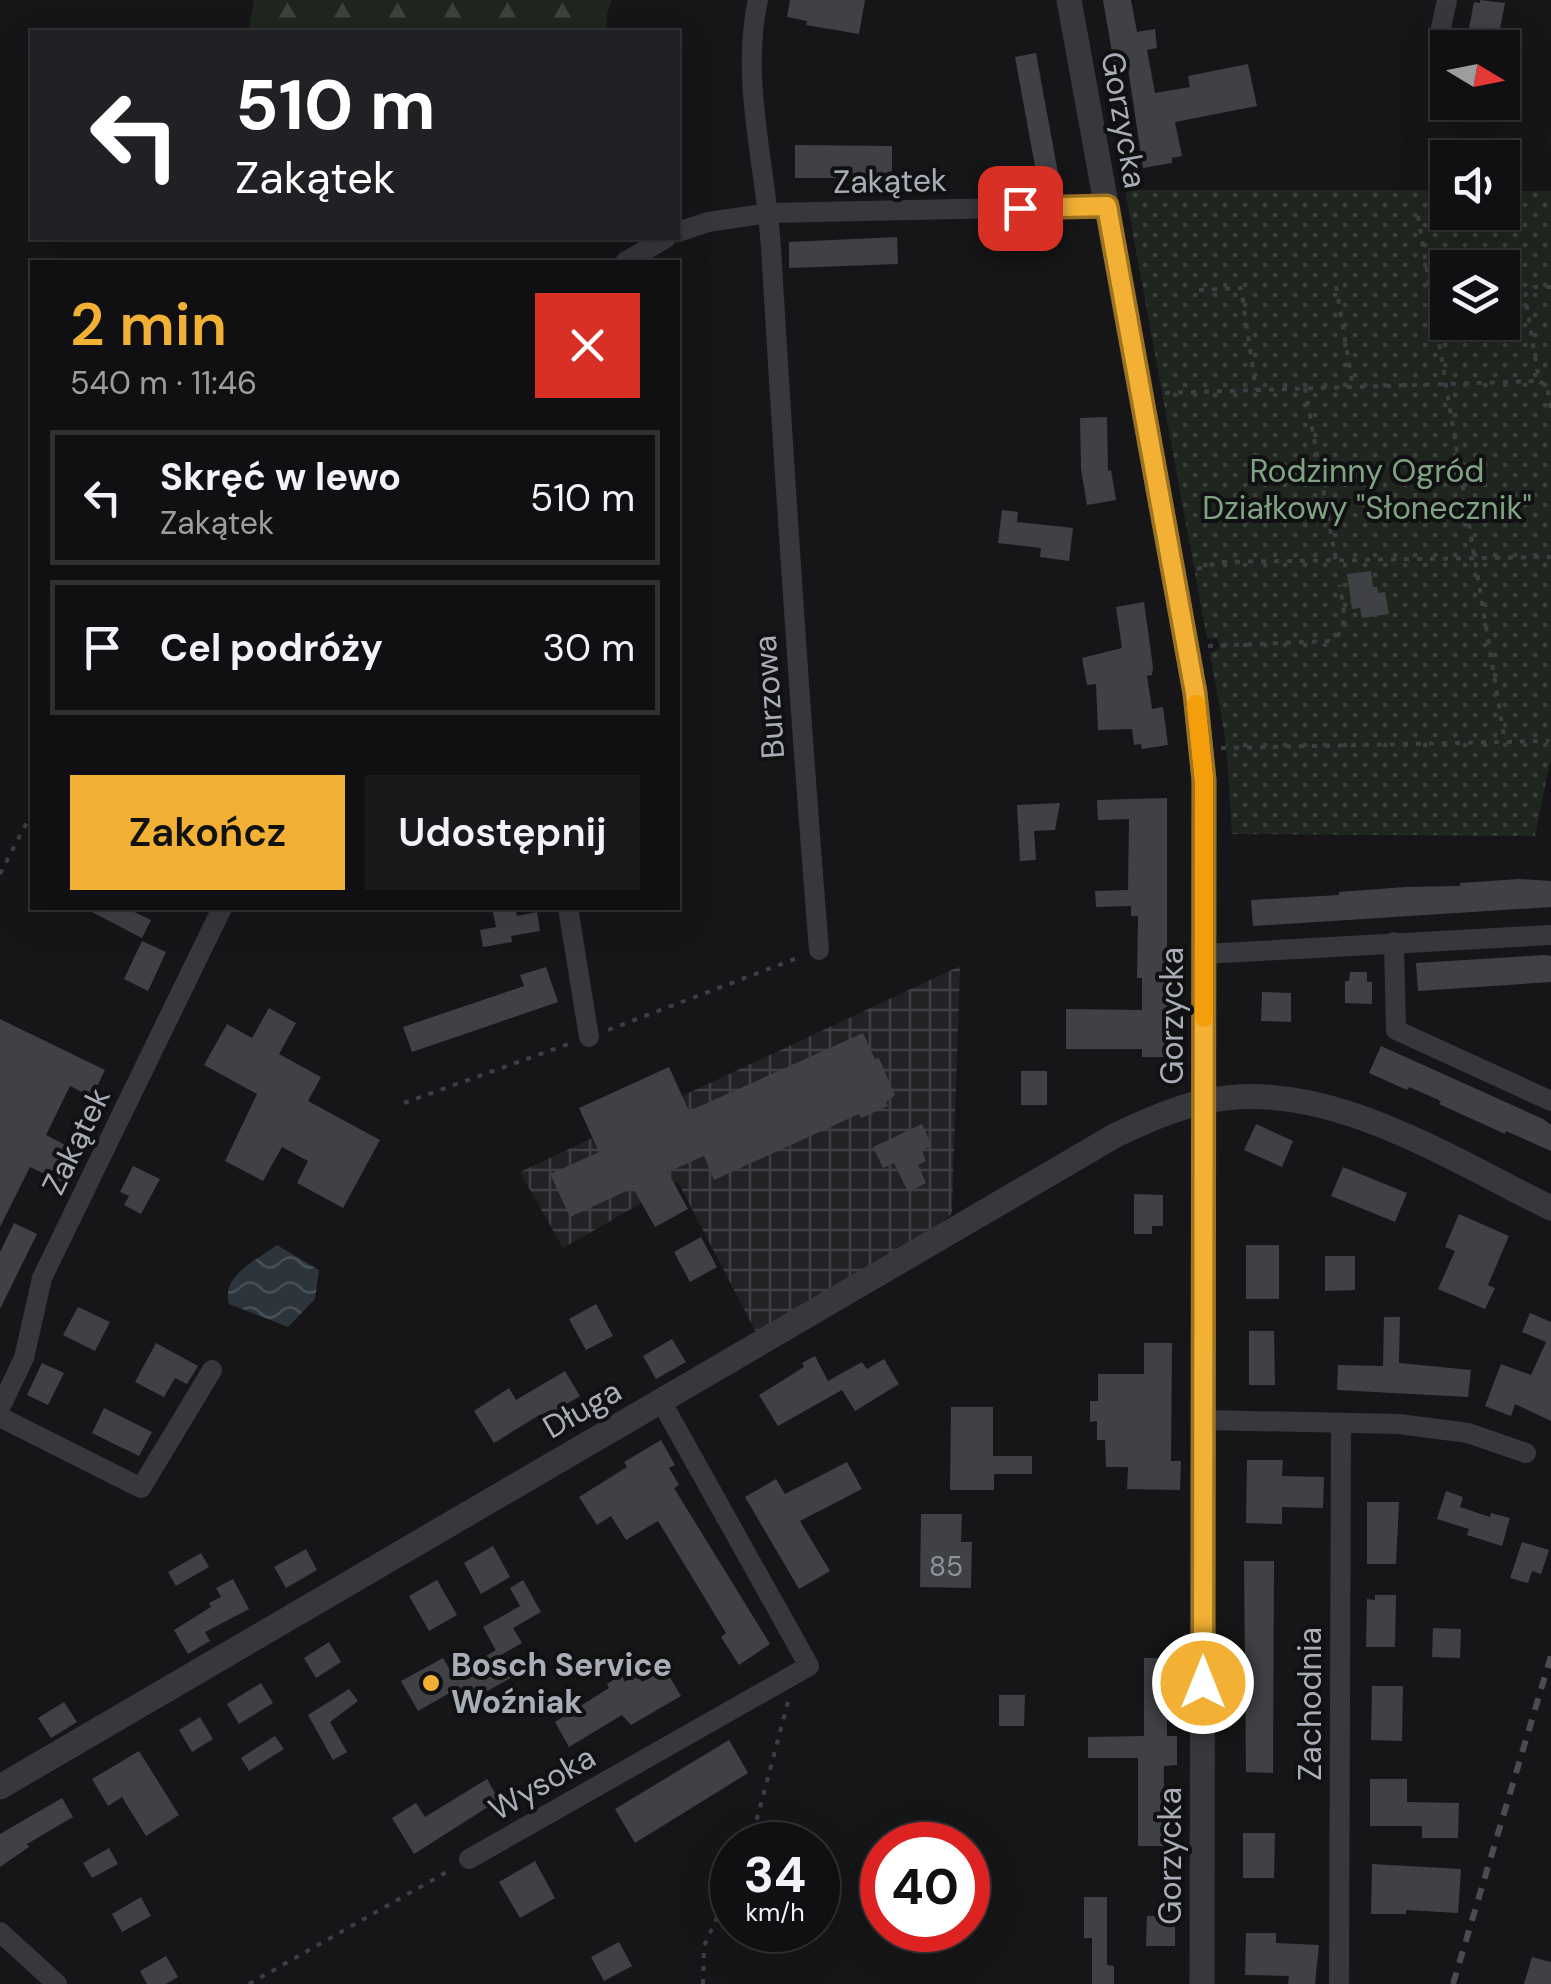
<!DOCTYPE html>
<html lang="pl">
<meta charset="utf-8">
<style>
body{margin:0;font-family:"DM Sans",sans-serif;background:#19191b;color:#f1f3f6;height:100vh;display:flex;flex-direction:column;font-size:38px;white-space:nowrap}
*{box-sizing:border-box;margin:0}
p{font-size:32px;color:#9c9d9f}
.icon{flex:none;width:55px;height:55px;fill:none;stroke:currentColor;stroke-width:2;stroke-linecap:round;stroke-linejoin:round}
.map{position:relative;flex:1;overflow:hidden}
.panel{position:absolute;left:30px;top:260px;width:650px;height:650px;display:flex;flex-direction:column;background:#101012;border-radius:0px;box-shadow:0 10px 40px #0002,0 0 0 2px #303032}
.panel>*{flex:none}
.top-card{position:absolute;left:30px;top:30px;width:650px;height:210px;border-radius:0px;box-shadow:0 10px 40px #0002,0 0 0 2px #303032;background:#202124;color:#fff;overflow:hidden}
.needle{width:65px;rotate:100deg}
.controls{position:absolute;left:1430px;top:30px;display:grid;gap:20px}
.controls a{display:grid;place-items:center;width:90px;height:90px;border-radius:0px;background:#101012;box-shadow:0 10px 40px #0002,0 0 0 2px #303032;font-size:50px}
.speed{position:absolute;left:710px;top:1822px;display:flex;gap:20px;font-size:50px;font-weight:700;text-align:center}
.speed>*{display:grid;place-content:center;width:130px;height:130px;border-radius:50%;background:#101012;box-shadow:0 10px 40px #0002,0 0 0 2px #303032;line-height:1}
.speed small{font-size:25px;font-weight:400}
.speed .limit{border:15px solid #d22;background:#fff;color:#111}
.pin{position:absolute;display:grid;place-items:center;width:85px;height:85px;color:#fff;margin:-42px;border-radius:20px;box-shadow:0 5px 15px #0006}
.me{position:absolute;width:110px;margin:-55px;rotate:0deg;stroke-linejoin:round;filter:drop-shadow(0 0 8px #0008)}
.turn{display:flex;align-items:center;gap:35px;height:210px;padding:0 40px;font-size:45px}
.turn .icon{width:130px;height:130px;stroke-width:2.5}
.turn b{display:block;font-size:70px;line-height:85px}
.round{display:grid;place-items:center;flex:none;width:105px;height:105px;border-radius:0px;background:#19191b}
.headline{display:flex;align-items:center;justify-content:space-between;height:170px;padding:0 40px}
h1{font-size:60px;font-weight:600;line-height:75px;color:#f2b134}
.primary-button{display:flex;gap:20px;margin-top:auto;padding:20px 40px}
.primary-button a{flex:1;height:115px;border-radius:0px;background:#f2b134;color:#111;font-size:40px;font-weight:600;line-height:115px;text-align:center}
.primary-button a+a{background:#19191b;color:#f1f3f6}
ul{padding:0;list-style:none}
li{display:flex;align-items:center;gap:30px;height:135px;margin:0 20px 15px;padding:0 20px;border:5px solid #303032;border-radius:0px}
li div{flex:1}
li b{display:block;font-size:38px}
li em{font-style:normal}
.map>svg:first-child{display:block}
.industrial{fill:url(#industrial-grid)}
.green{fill:url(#green-dots);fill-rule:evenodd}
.forest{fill:url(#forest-firs)}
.water{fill:url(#water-waves)}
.building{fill:#404145}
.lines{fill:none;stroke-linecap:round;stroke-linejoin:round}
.path{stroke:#3d3f44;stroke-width:4;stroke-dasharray:5 8;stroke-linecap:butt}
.minor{stroke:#37383d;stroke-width:20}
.tertiary{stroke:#37383d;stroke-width:25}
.rail{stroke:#4a4c52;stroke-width:6;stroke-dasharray:12 10;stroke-linecap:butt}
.route-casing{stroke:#9d7322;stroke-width:25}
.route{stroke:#f2b134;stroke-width:18}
.slow{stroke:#f59e0b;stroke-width:18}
.poi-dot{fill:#f2b134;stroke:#111113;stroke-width:4}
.labels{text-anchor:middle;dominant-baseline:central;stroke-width:8;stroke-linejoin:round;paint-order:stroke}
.number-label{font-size:28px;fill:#8e929b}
.street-label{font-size:32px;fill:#a8adb8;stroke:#111113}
.park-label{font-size:32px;fill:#7fa381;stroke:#111113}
.poi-label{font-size:32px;font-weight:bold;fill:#a8adb8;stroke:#111113;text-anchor:start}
</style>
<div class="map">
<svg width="1551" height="1984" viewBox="0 0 1551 1984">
<defs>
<pattern id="industrial-grid" width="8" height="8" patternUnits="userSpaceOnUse" patternTransform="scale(2.5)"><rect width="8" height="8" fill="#222225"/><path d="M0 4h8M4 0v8" fill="none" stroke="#3f3f43"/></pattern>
<pattern id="green-dots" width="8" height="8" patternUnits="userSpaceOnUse" patternTransform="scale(2.5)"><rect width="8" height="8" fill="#1e261f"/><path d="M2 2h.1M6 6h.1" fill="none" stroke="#3c433d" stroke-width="1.8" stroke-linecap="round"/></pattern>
<pattern id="forest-firs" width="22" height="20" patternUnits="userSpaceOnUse" patternTransform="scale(2.5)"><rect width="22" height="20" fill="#1e261f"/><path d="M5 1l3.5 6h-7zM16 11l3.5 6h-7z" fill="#3c433d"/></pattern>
<pattern id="water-waves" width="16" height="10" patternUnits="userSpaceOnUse" patternTransform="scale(2.5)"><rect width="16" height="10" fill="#2c353c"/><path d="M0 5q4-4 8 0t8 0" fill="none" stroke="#485056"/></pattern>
</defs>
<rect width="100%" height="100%" fill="#161618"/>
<path class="industrial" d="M960 966 952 1213 936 1228 757 1334 678 1182 563 1248 520 1172Z"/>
<path class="green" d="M1125 190H1447L1448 212H1502L1503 191H1551V757L1535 836 1232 834 1226 743 1210 653 1220 649 1217 638 1207 639ZM1448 268H1502V322H1448Z"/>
<path class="forest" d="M254 0H612L607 14 606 32H248Z"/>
<path class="water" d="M277 1245 319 1270 315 1299 288 1327 229 1304C221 1275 257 1260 277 1245Z"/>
<g class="building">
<path d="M790 0H865L859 34 806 25 807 21 787 17Z"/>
<path d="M1103 0H1131L1137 32 1155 29 1157 48 1147 50 1155 93 1190 87 1188 76 1248 64 1257 106 1175 122 1182 156 1172 158V163L1143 168 1128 68 1115 70Z"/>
<path d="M1480 0 1505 3 1499 34 1469 28 1474 2 1480 3Z"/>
<path d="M1036 53 1058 173 1037 177 1015 57Z"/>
<path d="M795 145 892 146V173L836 174V178H795Z"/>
<path d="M897 237 898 264 789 268V242Z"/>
<path d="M1107 417 1108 471 1111 470 1116 500 1087 505 1081 469 1080 418Z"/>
<path d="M1002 510 1018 512 1017 522 1073 528 1069 561 1040 557 1041 548 998 543Z"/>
<path d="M1371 571 1373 587H1377L1378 593 1385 592 1389 614 1362 618 1360 608 1352 609 1347 574Z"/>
<path d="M1144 602 1153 667 1152 675 1147 676 1152 709 1163 707 1168 745 1142 749 1141 744 1134 745 1132 729 1098 730 1096 684 1087 685 1082 658 1122 648 1116 607Z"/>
<path d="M1167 798V1057H1142V1049H1066V1009L1142 1010V978H1137L1138 916H1131V906L1096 907 1095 891 1128 890 1129 819 1098 820 1097 800Z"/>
<path d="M1060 803 1055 830 1034 831 1036 860 1020 861 1017 805Z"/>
<path d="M1519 879 1551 881V907L1253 926 1251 900 1339 895V892L1405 887 1460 886V883Z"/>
<path d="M84 908H126L151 920 142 938Z"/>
<path d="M492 908H515L517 916 537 912 540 931 511 936 512 942 483 947 480 930 496 927Z"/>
<path d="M142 941 166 952 148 991 124 979Z"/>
<path d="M1546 955 1551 956V982L1418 991 1416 963Z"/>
<path d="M546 967 558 1002 412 1052 403 1027 524 986 520 975Z"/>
<path d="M1350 972H1367V982H1372V1004L1345 1003V981H1349Z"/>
<path d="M1262 992 1291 993V1022L1261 1021Z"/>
<path d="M269 1008 296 1023 279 1054 321 1077 308 1101 380 1140 343 1208 297 1183 308 1161 282 1147 263 1181 225 1161 257 1094 204 1065 227 1024 252 1038Z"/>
<path d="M0 1019 105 1070 92 1097 70 1086 46 1135 77 1151 62 1182 30 1167 0 1227Z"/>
<path d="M863 1033 875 1059 879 1058 895 1095 886 1102 888 1106 861 1118 859 1114 714 1180 704 1156 668 1172 688 1209 655 1227 633 1188 570 1217 550 1174 599 1152 579 1108 669 1067 689 1111Z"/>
<path d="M1381 1046 1543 1119 1551 1125V1151L1506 1131 1505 1134 1439 1104 1441 1101 1409 1087 1407 1090 1369 1073Z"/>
<rect x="1021" y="1071" width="26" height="34"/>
<path d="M922 1124 932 1146 922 1150 926 1161 918 1165 926 1183 908 1192 894 1163 883 1168 873 1147Z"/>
<path d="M1256 1124 1293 1141 1282 1167 1244 1150Z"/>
<path d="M133 1166 160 1179 141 1214 124 1205 129 1196 120 1192Z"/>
<path d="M1343 1167 1407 1193 1395 1222 1331 1196Z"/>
<path d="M1134 1194 1163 1195V1226H1152V1234H1134Z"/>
<path d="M1459 1214 1509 1236 1488 1285 1495 1288 1485 1309 1438 1289 1455 1251 1445 1247Z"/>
<path d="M14 1223 37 1234 0 1309V1252Z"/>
<path d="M701 1237 717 1267 690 1282 674 1252Z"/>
<rect x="1246" y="1245" width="33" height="54"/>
<path d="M1325 1256H1355V1290L1325 1291Z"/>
<path d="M596 1304 613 1336 586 1350 569 1319Z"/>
<path d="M78 1307 110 1322 95 1351 63 1335Z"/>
<path d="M1530 1313 1551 1322V1421L1515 1404 1511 1416 1485 1406 1501 1364 1531 1375 1546 1342 1522 1332Z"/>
<path d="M1384 1317H1400L1399 1363 1471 1370 1468 1397 1337 1390 1338 1365 1383 1366Z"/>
<path d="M1249 1331H1274L1275 1385H1249Z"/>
<path d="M672 1339 686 1362 656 1379 643 1356Z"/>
<path d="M156 1343 198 1366 187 1384 175 1378 164 1397 135 1382Z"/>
<path d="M1144 1343H1172L1171 1461H1181L1180 1490 1127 1489 1128 1467H1106L1105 1440H1097V1421L1090 1422V1401H1098V1374H1144Z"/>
<path d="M815 1356 828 1381 862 1362 867 1369 884 1359 899 1384 855 1411 842 1390 778 1426 759 1395 804 1367 802 1363Z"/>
<path d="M42 1363 64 1373 48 1405 27 1395Z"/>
<path d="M565 1371 580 1396 543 1418 541 1414 494 1443 474 1411 509 1388 516 1400Z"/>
<path d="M951 1407H993V1456H1032V1474H994V1490H950Z"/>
<path d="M104 1408 152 1432 139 1456 92 1433Z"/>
<path d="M661 1440 675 1465 669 1468 679 1485 674 1488 770 1644 739 1665 721 1637 726 1633 658 1521 626 1540 611 1516 597 1525 579 1497 627 1467 624 1462Z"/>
<path d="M1247 1460H1283L1282 1476 1324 1477 1323 1508 1282 1507V1524L1246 1523Z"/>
<path d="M847 1462 862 1489 800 1521 830 1571 799 1589 745 1497 776 1479 785 1494Z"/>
<path d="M1446 1491 1463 1497 1460 1507 1490 1517 1491 1513 1510 1518 1502 1546 1467 1535 1469 1529 1437 1519Z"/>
<path d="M1367 1502H1399L1396 1564H1367Z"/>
<path d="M921 1514H962L961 1542H972L971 1588 920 1587Z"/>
<path d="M1522 1542 1549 1550 1541 1574 1532 1571 1528 1583 1510 1578Z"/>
<path d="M493 1546 510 1577 481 1594 464 1563Z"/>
<path d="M306 1549 317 1570 286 1588 274 1567Z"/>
<path d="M201 1553 209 1567 176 1586 168 1572Z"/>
<path d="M1244 1561H1274L1273 1773 1246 1772Z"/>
<path d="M233 1579 249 1609 205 1632 210 1641 188 1654 174 1630 211 1607 209 1603 221 1597 216 1588Z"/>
<path d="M437 1580 457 1615 429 1631 409 1596Z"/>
<path d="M523 1580 541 1612 513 1628 522 1643 499 1656 483 1627 520 1606 510 1588Z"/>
<path d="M1375 1595H1396L1395 1647H1366L1367 1599 1375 1600Z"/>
<path d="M1433 1628 1461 1629 1460 1658 1432 1657Z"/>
<path d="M329 1642 341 1662 316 1678 304 1658Z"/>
<path d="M496 1650 512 1677 468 1702 453 1675Z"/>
<path d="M443 1658 460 1687 418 1711 401 1681Z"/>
<path d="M1144 1658H1167V1736H1177V1765L1164 1766 1163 1846H1138V1758H1088V1737L1144 1736Z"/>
<path d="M665 1669 681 1696 631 1725 622 1715 569 1747 555 1722 609 1688 607 1684 622 1675 625 1682 637 1674 642 1682Z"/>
<path d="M261 1683 273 1703 239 1724 227 1704Z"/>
<path d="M1372 1686H1403L1402 1741 1371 1740Z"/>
<path d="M349 1689 358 1701 330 1722 347 1752 333 1760 308 1715Z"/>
<path d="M999 1695H1025L1024 1726H999Z"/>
<path d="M64 1702 77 1722 51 1738 38 1718Z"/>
<path d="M200 1717 213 1739 192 1752 179 1730Z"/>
<path d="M275 1736 284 1749 249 1771 241 1758Z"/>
<path d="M729 1740 748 1773 635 1843 615 1809Z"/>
<path d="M139 1751 179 1815 146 1836 122 1797 108 1806 92 1779Z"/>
<path d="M487 1779 499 1800 414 1854 392 1818 416 1803 425 1817Z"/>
<path d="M1370 1779H1407V1802L1459 1803 1458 1838H1422V1826H1370Z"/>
<path d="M62 1798 73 1817 27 1844 29 1847 0 1867V1834Z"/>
<path d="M1243 1833H1275L1274 1878H1243Z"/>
<path d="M109 1848 118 1864 92 1878 83 1863Z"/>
<path d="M535 1861 555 1898 520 1918 499 1882Z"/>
<path d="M1372 1864 1461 1869 1458 1913 1406 1910V1914H1371Z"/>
<path d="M141 1897 151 1916 122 1932 112 1914Z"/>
<path d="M1084 1897H1107V1965L1114 1966V1984H1092V1938H1084Z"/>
<path d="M1147 1916H1175V1946H1146Z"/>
<path d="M1246 1933H1276V1943L1319 1945 1315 1984H1288L1289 1976 1245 1975Z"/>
<path d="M619 1942 632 1966 604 1981 591 1957Z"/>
<path d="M166 1956 178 1977 166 1984H147L140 1971Z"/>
<path d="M1532 1957 1551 1962V1984H1524Z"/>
</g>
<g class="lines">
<g class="path">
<path d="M1418 216 1505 742"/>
<path d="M1336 286 1353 387"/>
<path d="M1551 287H1534L1525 295 1539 381 1547 386 1551 411"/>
<path d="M1199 290 1241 288 1256 390"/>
<path d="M1305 388 1336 561"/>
<path d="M1165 393 1539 381"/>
<path d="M1197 569 1221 562 1551 557"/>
<path d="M1208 646 1330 641C1352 630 1342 605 1340 585"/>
<path d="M1221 748 1549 741"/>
<path d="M0 874 29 818"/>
<path d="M608 1030 800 957"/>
<path d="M404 1103 571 1043"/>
<path d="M750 1845 788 1702"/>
<path d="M249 1984 452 1869"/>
<path d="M703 1984 704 1946 732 1885"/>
</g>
<g class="minor">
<path d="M758 0C740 80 766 167 771 248 785 482 800 716 819 950"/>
<path d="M1439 37 1447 0"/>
<path d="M678 232 708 222 769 213 1107 206"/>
<path d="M625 262 666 238"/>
<path d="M568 908 589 1037"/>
<path d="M1394 942 1396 1030 1551 1101"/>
<path d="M1204 954 1551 935"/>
<path d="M0 1408 24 1358 42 1278 222 908"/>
<path d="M0 1417 141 1488 212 1370"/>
<path d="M1204 1420 1399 1424 1468 1433 1526 1453"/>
<path d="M469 1859 809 1666 661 1401"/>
<path d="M0 1932 57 1984"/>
<path d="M1339 1984 1341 1423"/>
</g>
<g class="tertiary">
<path d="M1069 0 1195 693 1204 780 1202 1984"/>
<path d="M0 1787 1116 1135C1144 1122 1172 1109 1203 1102 1321 1074 1448 1158 1551 1208"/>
</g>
<path class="rail" d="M1453 1984 1551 1656"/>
</g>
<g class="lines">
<g class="route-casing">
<path id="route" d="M1020 208 1107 206 1195 693 1204 780 1203 1683"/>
</g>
<use href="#route" class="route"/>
<path class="slow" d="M1196 704 1204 780V1018"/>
</g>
<circle class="poi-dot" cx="431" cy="1683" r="10"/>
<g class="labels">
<g class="number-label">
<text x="946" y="1566">85</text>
</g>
<g class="street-label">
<text transform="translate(1124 120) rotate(80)">Gorzycka</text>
<text transform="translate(890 181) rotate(-1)">Zakątek</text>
<text transform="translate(769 697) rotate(-94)">Burzowa</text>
<text transform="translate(1172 1016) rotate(-90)">Gorzycka</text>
<text transform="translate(76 1141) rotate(-64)">Zakątek</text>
<text transform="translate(582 1409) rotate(-30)">Długa</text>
<text transform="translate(1310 1704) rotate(-90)">Zachodnia</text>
<text transform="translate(542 1783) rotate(-30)">Wysoka</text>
<text transform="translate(1170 1856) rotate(-90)">Gorzycka</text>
</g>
<g class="park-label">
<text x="1367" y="471">Rodzinny Ogród<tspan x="1367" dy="37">Działkowy "Słonecznik"</tspan></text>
</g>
<g class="poi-label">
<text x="451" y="1665">Bosch Service<tspan x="451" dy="37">Woźniak</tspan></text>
</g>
</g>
</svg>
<div class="controls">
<a><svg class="needle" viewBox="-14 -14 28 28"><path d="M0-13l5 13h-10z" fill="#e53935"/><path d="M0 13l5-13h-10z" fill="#9c9d9f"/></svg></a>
<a><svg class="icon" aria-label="sound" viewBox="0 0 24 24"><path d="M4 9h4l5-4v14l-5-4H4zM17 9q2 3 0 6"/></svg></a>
<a><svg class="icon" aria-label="layers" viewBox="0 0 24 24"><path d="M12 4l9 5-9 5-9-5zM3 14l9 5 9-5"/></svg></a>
</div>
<div class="speed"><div>34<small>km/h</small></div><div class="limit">40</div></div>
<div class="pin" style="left:1020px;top:208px;background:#d93025"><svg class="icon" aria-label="arrive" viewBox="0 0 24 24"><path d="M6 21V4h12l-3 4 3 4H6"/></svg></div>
<svg class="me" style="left:1203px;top:1683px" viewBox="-20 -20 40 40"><circle r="17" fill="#f2b134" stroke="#fff" stroke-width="3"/><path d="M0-11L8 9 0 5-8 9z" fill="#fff"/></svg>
<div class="top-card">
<div class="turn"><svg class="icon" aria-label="left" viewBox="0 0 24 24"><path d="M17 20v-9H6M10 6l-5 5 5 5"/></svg><div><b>510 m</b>Zakątek</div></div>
</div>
<section class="panel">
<div class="headline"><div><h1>2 min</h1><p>540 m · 11:46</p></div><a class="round" style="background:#d93025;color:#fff"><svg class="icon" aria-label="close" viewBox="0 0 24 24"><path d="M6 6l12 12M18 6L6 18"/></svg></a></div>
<ul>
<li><svg class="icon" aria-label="left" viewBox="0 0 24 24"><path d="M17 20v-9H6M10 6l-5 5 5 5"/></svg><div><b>Skręć w lewo</b><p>Zakątek</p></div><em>510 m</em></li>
<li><svg class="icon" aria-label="arrive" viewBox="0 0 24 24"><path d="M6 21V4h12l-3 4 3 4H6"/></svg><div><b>Cel podróży</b></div><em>30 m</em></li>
</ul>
<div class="primary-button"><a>Zakończ</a><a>Udostępnij</a></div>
</section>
</div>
